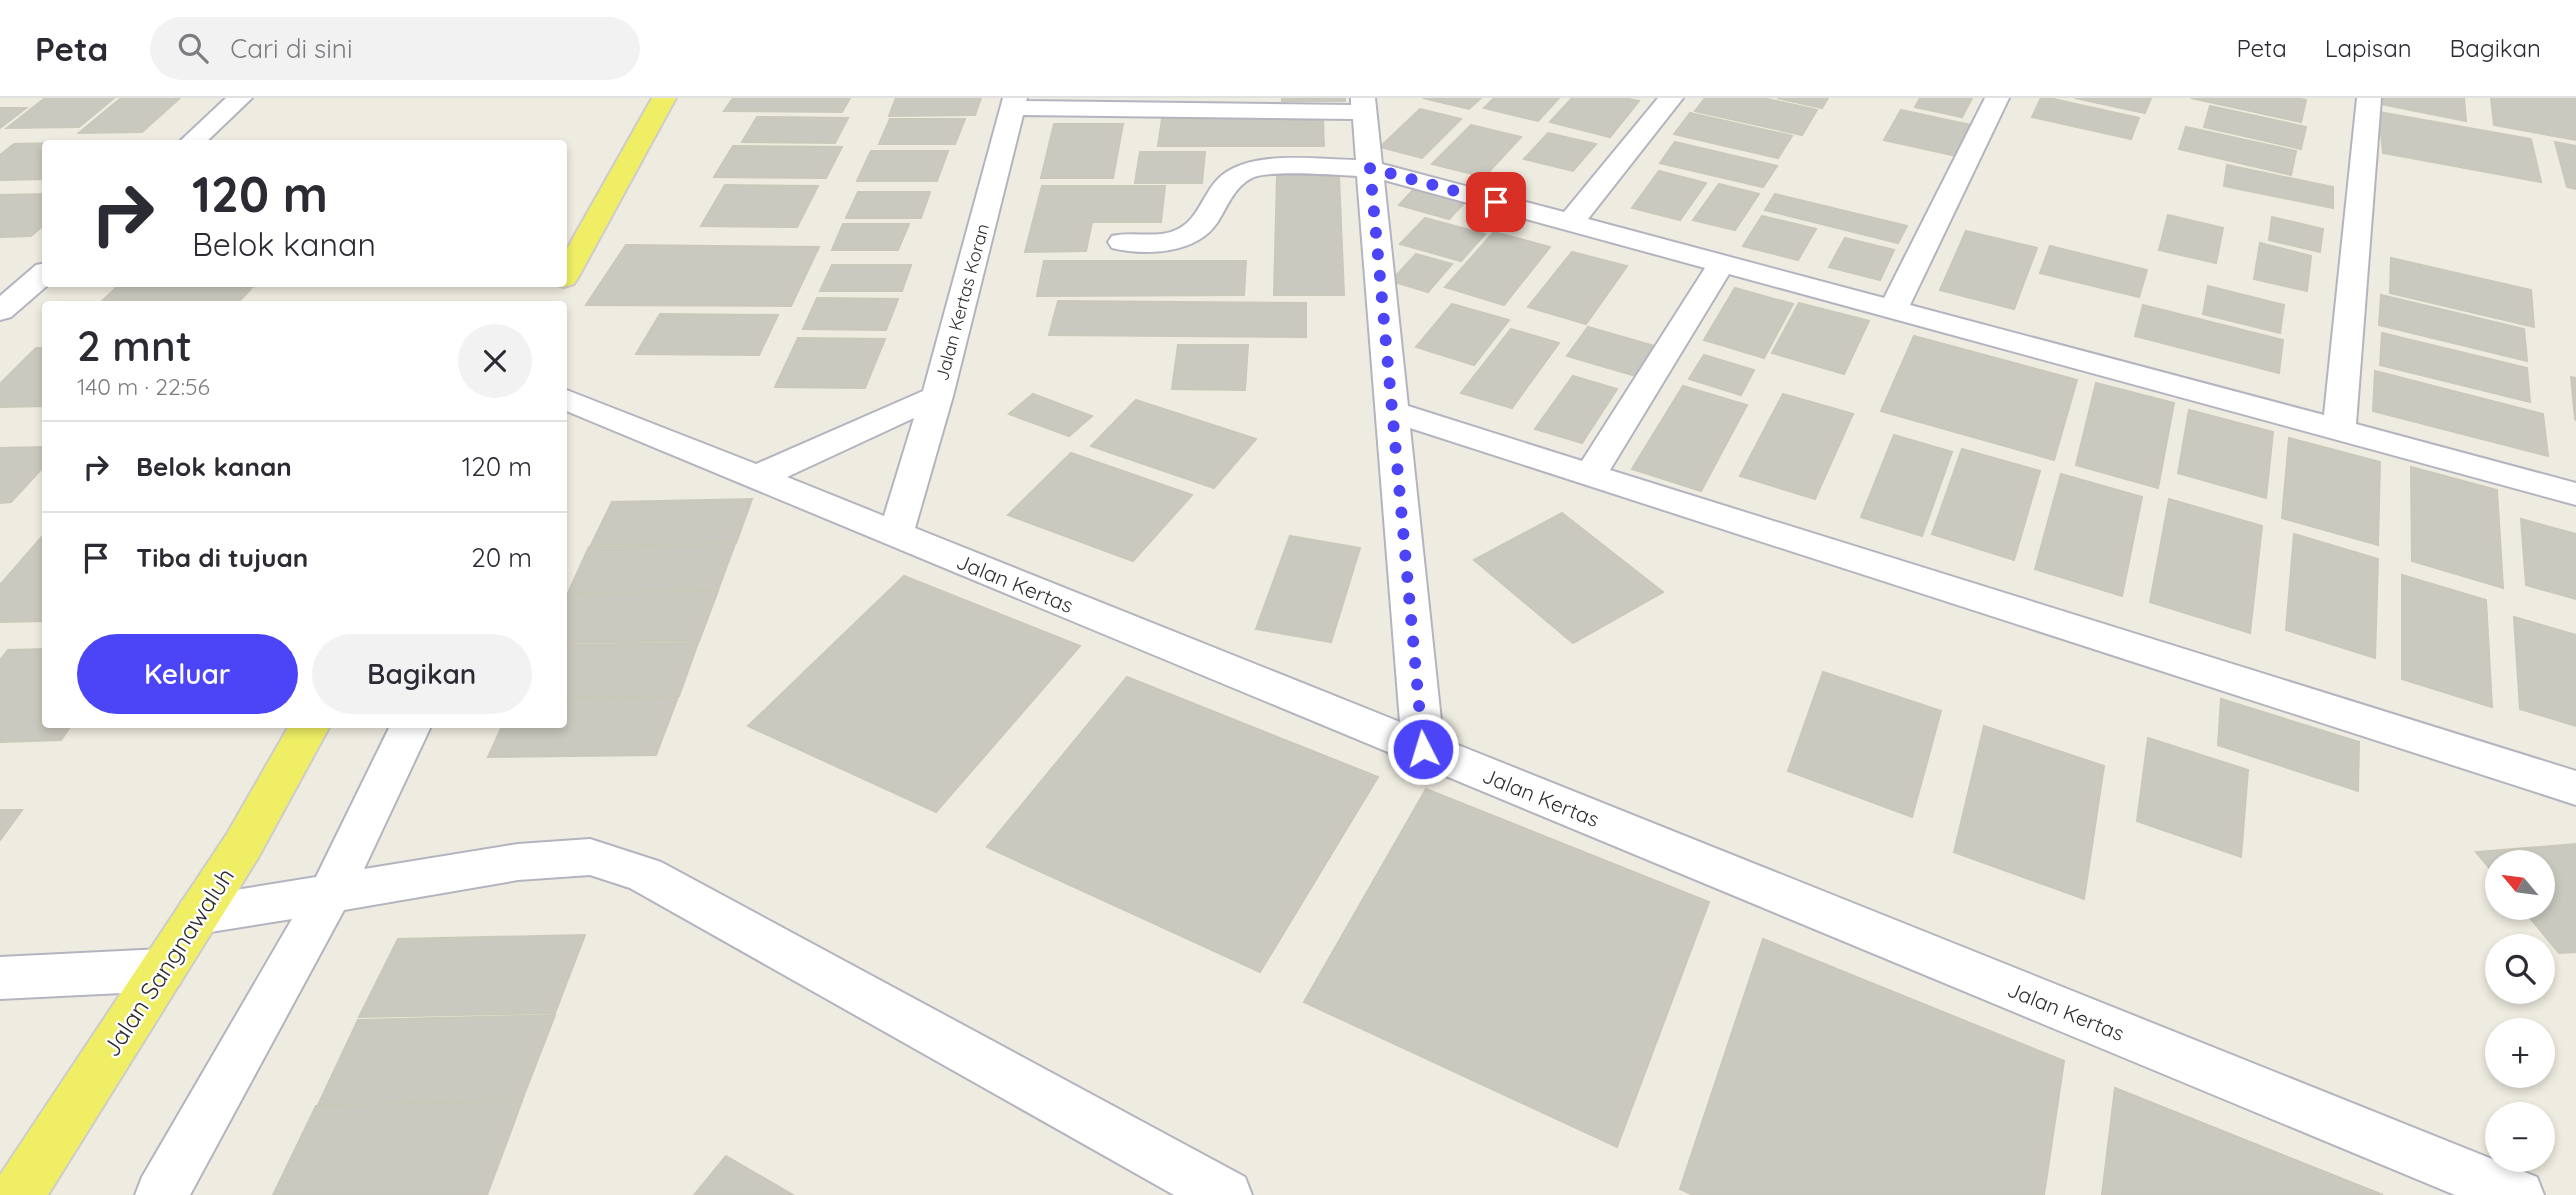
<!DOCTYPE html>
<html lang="id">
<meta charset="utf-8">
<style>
body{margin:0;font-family:Quicksand,sans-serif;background:#f2f2f3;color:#2b2b33;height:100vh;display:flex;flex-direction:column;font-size:26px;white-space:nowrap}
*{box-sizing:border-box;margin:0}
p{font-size:23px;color:#7c7c81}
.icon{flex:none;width:38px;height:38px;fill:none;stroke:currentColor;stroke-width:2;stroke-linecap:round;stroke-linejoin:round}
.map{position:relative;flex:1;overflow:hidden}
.drawer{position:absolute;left:42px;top:203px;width:525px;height:427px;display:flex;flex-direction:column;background:#fff;border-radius:7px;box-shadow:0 4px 10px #0003}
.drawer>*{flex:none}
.banner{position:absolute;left:42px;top:42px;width:525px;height:147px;border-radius:7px;box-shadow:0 4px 10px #0003;background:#fff;color:#2b2b33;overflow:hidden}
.needle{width:46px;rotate:299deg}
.tools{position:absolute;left:2485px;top:752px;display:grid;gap:14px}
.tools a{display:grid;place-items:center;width:70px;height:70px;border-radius:50%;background:#fff;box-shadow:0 4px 10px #0003;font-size:35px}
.pin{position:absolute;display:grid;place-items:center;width:60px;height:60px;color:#fff;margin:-30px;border-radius:14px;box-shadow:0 4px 10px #0006}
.me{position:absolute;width:77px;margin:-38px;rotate:355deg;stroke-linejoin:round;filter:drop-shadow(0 0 5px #0008)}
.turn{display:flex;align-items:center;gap:24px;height:147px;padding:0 35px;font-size:32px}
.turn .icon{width:91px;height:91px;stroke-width:2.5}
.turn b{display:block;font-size:49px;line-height:60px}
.round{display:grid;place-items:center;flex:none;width:74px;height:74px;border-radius:37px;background:#f2f2f3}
.head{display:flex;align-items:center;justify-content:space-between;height:119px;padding:0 35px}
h1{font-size:42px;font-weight:600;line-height:52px}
.cta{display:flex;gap:14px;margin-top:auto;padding:14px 35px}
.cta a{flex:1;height:80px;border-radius:42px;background:#4c45f7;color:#fff;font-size:28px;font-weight:600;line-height:80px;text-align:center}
.cta a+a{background:#f2f2f3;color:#2b2b33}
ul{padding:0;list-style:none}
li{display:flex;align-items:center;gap:21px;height:91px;padding:0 35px;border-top:2px solid #e1e1e2}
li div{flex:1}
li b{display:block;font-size:26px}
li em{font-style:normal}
header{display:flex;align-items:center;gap:42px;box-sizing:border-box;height:98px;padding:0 35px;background:#fff;border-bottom:2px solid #e1e1e2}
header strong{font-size:33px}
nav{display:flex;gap:38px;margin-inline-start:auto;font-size:24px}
.search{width:490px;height:63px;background:#f2f2f3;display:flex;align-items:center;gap:18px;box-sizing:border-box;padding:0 24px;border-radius:38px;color:#7c7c81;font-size:26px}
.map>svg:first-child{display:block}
.building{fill:#cac9bf;stroke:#cac8ba;stroke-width:2}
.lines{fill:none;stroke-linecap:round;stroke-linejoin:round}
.minor-casing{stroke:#b4b4c0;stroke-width:4}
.major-casing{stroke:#cdcdcd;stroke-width:4}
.minor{fill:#fff;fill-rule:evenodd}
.major{fill:#efee65;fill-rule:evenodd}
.route{stroke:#4c45f7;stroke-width:12;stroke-dasharray:0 21.6}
.labels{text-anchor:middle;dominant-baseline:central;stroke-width:5;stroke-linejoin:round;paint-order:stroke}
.far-street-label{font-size:18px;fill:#2d2d2d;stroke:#fff}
.street-label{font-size:21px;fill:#2d2d2d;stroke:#fff}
.near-street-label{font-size:24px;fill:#2d2d2d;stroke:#fff}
</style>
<header>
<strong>Peta</strong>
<div class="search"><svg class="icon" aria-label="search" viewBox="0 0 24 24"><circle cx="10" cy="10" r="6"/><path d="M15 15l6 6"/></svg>Cari di sini</div>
<nav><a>Peta</a><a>Lapisan</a><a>Bagikan</a></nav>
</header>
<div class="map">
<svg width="2576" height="1097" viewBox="0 0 2576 1097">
<rect width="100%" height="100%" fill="#eeebe0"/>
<g class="building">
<path d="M45 0H114L79 29 7 30Z"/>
<path d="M121 0H180L142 34 79 35Z"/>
<path d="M733 0H850L842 14 724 13Z"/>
<path d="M896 0H981L975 17 889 18Z"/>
<rect x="1282" y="0" width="63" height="3"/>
<path d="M1423 0H1481L1469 11Z"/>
<path d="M1494 0H1559L1538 23 1484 10Z"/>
<path d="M1572 0H1624L1639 3 1610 39 1550 24Z"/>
<path d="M1705 0H1763L1817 12 1802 37 1695 13Z"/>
<path d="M1777 0H1828L1822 10Z"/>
<path d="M1920 0H1972L1962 19 1915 9Z"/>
<path d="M2041 0H2049L2139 20 2131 41 2032 19Z"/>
<path d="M2075 0H2151L2145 15Z"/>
<path d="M2191 0H2296L2306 2 2301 24Z"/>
<path d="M2380 0H2464L2466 23 2380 6Z"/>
<path d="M2491 0H2576V42L2494 27Z"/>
<path d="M2210 8 2306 29 2301 51 2204 29Z"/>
<path d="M0 10H26L0 30Z"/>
<path d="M1420 11 1461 21 1422 60 1380 49Z"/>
<path d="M1901 12 1971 27 1957 58 1884 42Z"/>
<path d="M2379 14 2531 41 2541 84 2383 55Z"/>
<path d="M1690 15 1792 38 1778 60 1674 36Z"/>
<path d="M757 19 848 20 835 45 742 44Z"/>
<path d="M890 21H965L955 46H879Z"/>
<path d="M1162 21H1323L1324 48H1158Z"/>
<path d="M1054 26H1123L1113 80H1041Z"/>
<path d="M1471 27 1521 39 1484 79 1432 66Z"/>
<path d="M2186 29 2296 53 2291 77 2179 51Z"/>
<path d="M1548 35 1596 46 1573 73 1524 61Z"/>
<path d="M141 43 139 46H46V81L0 82V57L14 46Z"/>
<path d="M1675 44 1777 68 1763 89 1660 65Z"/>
<path d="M2555 44 2576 48V91L2567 89Z"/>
<path d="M733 48 842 49 826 80 714 79Z"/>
<path d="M871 53H948L937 83H857Z"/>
<path d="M1140 54H1205L1202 85H1135Z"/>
<path d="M2227 67 2333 89V110L2224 88Z"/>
<path d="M1659 73 1706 85 1680 122 1632 110Z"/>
<path d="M1277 78H1339L1344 197H1274Z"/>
<path d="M1719 86 1759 96 1735 132 1693 122Z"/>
<path d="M725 87 818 88 797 129 701 128Z"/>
<path d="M1042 88H1165L1161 124H1092L1086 153 1025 154Z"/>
<path d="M1415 90 1465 104 1449 121 1399 107Z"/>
<path d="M858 94H930L921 120H846Z"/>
<path d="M46 96V125L31 138 0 139V97Z"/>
<path d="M1775 96 1907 128 1898 145 1765 112Z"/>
<path d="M2168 117 2223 130 2216 165 2159 152Z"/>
<path d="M1762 118 1816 131 1798 162 1743 148Z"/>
<path d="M2272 119 2323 131 2320 154 2269 142Z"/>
<path d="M1425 120 1485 136 1461 163 1400 146Z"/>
<path d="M843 126H909L898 152H832Z"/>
<path d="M1966 133 2037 150 2014 211 1940 192Z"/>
<path d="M1494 134 1550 149 1504 207 1445 189Z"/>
<path d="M1845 140 1894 152 1880 182 1829 169Z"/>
<path d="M2260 145 2311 158 2307 193 2254 181Z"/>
<path d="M626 147 819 149 791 208 586 207Z"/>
<path d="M2050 148 2147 172 2139 199 2040 175Z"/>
<path d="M1572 154 1627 168 1586 226 1528 209Z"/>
<path d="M1416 156 1452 166 1428 194 1391 183Z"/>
<path d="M2391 160 2531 192 2534 229 2390 195Z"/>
<path d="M1044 163H1246L1244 197 1037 198Z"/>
<path d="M832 167H911L902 193H820Z"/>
<path d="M120 186H255L237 206H99Z"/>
<path d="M2208 188 2284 207 2280 235 2203 216Z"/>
<path d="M1735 190 1793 206 1764 260 1704 242Z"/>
<path d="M2381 197 2524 231 2527 263 2379 227Z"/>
<path d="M817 200 898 201 886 232 803 231Z"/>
<path d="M1058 203 1306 205V239L1049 237Z"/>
<path d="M1799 205 1869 223 1844 276 1772 255Z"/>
<path d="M1452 206 1509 222 1474 267 1416 249Z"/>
<path d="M2143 207 2283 242 2279 275 2135 238Z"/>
<path d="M660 216 778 217 759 257 636 256Z"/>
<path d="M1588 229 1655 248 1636 278 1567 258Z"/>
<path d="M1511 231 1559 245 1512 310 1461 295Z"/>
<path d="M2382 235 2527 270 2530 304 2380 267Z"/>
<path d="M1914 238 2077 282 2054 362 1881 313Z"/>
<path d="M798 240 885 241 865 290 775 289Z"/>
<path d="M1178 247H1248L1245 292 1172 291Z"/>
<path d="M36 250H46V308L0 309V286Z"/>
<path d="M1704 257 1754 272 1741 297 1689 281Z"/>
<path d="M2375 273 2543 316 2548 358 2373 313Z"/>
<path d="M1573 278 1617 291 1582 345 1535 331Z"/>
<path d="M2571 279 2576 280V322L2575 321Z"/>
<path d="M2096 285 2174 305 2158 390 2076 367Z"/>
<path d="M1683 288 1747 307 1701 393 1632 371Z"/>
<path d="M1033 296 1092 318 1069 338 1009 316Z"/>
<path d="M1783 296 1853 316 1815 401 1740 378Z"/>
<path d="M1136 302 1256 341 1214 390 1091 348Z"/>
<path d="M2189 312 2273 334 2266 400 2178 375Z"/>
<path d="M1894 337 1952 354 1922 438 1861 419Z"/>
<path d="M2289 340 2380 364 2378 447 2282 420Z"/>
<path d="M46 349V366L11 404 0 405V350Z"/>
<path d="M1962 351 2040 373 2014 462 1932 436Z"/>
<path d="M1071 355 1192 397 1133 463 1008 417Z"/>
<path d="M2411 369 2497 392 2503 490 2412 463Z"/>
<path d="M2061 376 2142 399 2122 498 2035 471Z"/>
<path d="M752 401 736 445 591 447 612 404Z"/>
<path d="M2169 401 2262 428 2250 535 2150 504Z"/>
<path d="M1562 415 1663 494 1573 545 1474 462Z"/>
<path d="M2521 421 2576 436V501L2526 487Z"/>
<path d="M46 434V523L0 524V487Z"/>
<path d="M2294 436 2378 461 2375 560 2286 532Z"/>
<path d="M1290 438 1360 450 1331 544 1256 531Z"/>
<path d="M735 446 718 492 568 495 589 449Z"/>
<path d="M2402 477 2486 502 2492 609 2402 581Z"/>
<path d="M904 478 1080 548 936 714 748 628Z"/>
<path d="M718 493 699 543 564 545V503L567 496Z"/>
<path d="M2514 519 2576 537V628L2520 611Z"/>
<path d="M698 545 679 598 564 600V547Z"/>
<path d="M46 551V626H72L61 642 0 644V562L8 552Z"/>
<path d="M1823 574 1941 613 1912 719 1788 673Z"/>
<path d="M1127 579 1378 679 1260 874 987 749Z"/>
<path d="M678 599 656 657 488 659 503 626H564V601Z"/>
<path d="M2221 601 2359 644 2358 693 2218 647Z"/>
<path d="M1984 628 2104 668 2084 801 1954 754Z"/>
<path d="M2148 640 2248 672 2241 759 2137 723Z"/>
<path d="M1426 691 1709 804 1617 1049 1304 904Z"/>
<path d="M0 712H22L0 742Z"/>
<path d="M2576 746V854L2559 855 2522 810H2543V765H2497V779L2476 754Z"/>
<path d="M585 837 555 915 359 919 398 841Z"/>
<path d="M1763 841 2064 963 2044 1097H1693L1680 1091Z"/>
<path d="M555 917 522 1002 318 1007 358 922Z"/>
<path d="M2115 990 2383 1097H2102Z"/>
<path d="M522 1003 487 1097H273L316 1008Z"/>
<path d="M726 1058 793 1097H694Z"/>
</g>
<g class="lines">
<g class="minor-casing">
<g id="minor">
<path d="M226 0H252L204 46H177Z"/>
<path d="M1003 0H1027L1026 3 1351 7V0H1375L1382 66 1564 114 1658 0H1683L1588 121 1884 200 1985 0H2009L1910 207 2324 317 2357 0H2381L2356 326 2576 385V407L1729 176 1610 372 2576 673V707L1410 330 1443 641 2537 1079 2544 1097H2455L564 312V291L756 366 923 293ZM1023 17 1353 21 1356 62C1316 62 1245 50 1216 83 1202 99 1197 123 1176 132 1157 141 1132 133 1112 138L1108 144 1112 150C1146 158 1196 156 1217 125 1228 108 1234 88 1254 79 1271 72 1335 77 1357 78L1400 624 915 430 953 298ZM1384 82 1705 170 1582 363 1408 308ZM914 320 884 418 787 379Z"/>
<path d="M46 165V186H49L11 219 0 222V198L36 167Z"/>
<path d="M391 626H432L364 771 518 746 590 741 661 764 1245 1079 1252 1097H1174L630 790 590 777 518 782 344 812 190 1097H135L142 1079 292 821 198 836 182 831 175 817 182 803 198 798 316 779Z"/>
<path d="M162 851 179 857 185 872 179 887 162 893 0 901V859Z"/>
</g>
</g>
<g class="major-casing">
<g id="major">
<path d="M652 0H676L578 180 574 186 564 189 554 186H564V156Z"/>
<path d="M290 626H331L258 760 48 1097H0V1077L228 734Z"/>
</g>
</g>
<use href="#minor" class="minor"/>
<use href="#major" class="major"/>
</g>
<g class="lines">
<path class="route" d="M1423 651 1370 70 1496 104"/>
</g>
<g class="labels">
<g class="far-street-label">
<text transform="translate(962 204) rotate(-75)">Jalan Kertas Koran</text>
</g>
<g class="street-label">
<text transform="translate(1015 485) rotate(22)">Jalan Kertas</text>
<text transform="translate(1541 699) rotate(22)">Jalan Kertas</text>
<text transform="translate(2066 913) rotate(22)">Jalan Kertas</text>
</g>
<g class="near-street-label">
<text transform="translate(168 864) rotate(-57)">Jalan Sangnawaluh</text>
</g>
</g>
</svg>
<div class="tools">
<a><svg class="needle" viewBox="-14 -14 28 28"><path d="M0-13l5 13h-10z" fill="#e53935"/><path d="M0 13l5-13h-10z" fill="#7c7c81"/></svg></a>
<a><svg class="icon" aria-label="search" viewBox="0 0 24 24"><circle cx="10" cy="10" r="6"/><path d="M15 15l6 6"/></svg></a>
<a>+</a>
<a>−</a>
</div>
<div class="pin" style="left:1496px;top:104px;background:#d93025"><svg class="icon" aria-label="arrive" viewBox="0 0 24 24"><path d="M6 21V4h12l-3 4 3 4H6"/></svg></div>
<svg class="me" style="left:1423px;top:651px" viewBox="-20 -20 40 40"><circle r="17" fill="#4c45f7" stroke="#fff" stroke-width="3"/><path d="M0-11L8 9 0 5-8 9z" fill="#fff"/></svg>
<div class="banner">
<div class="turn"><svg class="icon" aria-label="right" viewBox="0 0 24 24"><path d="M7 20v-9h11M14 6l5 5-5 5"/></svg><div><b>120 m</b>Belok kanan</div></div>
</div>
<section class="drawer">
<div class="head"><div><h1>2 mnt</h1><p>140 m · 22:56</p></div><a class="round"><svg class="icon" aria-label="close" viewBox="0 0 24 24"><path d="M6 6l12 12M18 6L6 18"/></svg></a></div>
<ul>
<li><svg class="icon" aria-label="right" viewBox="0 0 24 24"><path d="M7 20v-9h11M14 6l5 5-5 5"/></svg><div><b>Belok kanan</b></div><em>120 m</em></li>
<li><svg class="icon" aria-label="arrive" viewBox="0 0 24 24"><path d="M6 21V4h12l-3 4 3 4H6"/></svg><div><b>Tiba di tujuan</b></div><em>20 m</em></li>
</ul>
<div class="cta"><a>Keluar</a><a>Bagikan</a></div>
</section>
</div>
